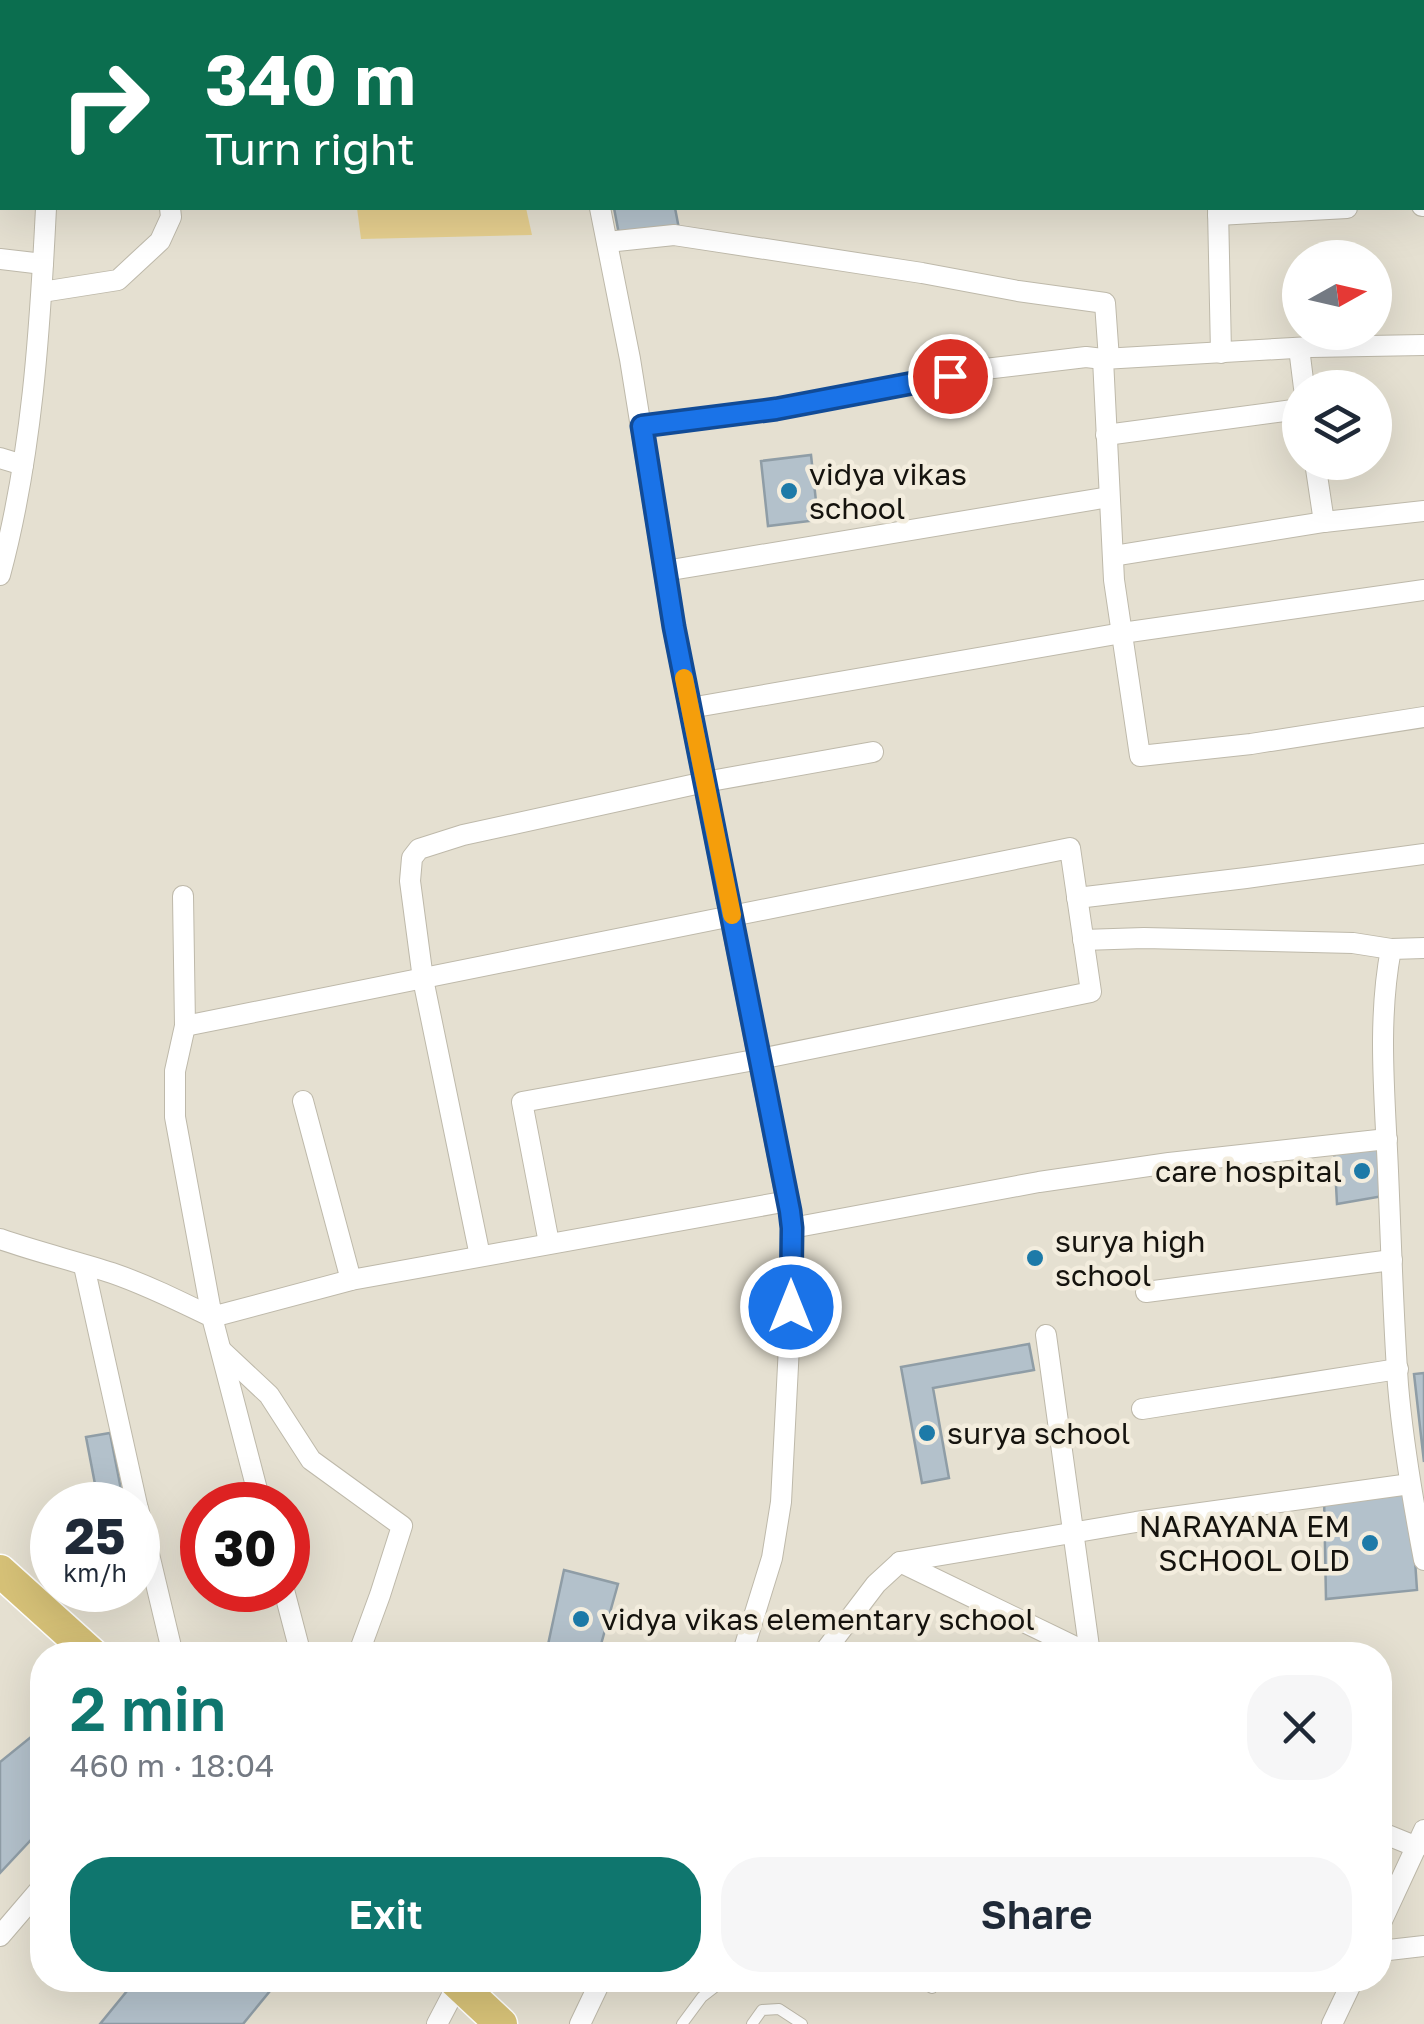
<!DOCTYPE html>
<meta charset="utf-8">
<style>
body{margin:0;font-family:"Golos Text",sans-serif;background:#f6f6f7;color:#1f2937;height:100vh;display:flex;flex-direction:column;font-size:38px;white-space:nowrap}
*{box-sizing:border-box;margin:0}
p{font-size:32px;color:#747a83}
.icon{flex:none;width:55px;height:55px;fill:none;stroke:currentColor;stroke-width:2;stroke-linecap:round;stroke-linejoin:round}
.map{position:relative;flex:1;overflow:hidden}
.details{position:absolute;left:30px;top:1642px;width:1362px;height:350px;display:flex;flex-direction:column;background:#fff;border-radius:40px;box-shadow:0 10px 40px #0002}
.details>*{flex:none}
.top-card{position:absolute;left:0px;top:0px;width:1425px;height:210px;box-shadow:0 10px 40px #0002;background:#0b6e4f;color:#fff;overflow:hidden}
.needle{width:65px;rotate:82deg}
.controls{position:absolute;left:1282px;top:240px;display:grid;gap:20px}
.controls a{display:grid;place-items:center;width:110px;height:110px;border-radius:50%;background:#fff;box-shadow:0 10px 40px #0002;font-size:50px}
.speed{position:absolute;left:30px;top:1482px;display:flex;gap:20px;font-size:50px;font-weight:700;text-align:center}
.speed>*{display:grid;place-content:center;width:130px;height:130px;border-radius:50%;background:#fff;box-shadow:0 10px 40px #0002;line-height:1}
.speed small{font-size:25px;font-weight:400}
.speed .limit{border:15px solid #d22;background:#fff;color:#111}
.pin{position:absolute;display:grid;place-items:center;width:85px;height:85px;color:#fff;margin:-42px;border:5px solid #fff;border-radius:50%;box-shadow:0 2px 10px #0007}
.me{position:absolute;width:110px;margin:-55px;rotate:0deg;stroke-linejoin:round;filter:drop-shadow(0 0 8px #0008)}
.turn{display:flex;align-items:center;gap:35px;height:210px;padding:0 40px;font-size:45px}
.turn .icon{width:130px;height:130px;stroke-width:2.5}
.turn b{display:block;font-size:70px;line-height:85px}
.round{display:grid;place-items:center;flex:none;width:105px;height:105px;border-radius:40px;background:#f6f6f7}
.summary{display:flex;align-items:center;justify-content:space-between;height:170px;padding:0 40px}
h1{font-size:60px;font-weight:600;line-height:75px;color:#0f766e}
.button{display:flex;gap:20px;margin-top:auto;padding:20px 40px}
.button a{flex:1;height:115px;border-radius:40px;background:#0f766e;color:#fff;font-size:40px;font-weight:600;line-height:115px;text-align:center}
.button a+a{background:#f6f6f7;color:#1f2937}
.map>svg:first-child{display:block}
.green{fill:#e5ce8e}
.building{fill:#b3c1cb;stroke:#8f9da6;stroke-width:2.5}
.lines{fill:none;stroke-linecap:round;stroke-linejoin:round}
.service-casing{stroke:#beb9aa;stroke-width:12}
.minor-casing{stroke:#beb9aa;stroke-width:22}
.primary-casing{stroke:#fff;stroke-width:35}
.service{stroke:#fff;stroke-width:10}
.minor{stroke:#fff;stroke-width:20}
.primary{stroke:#d6c177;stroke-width:32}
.route-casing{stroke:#114b97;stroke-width:25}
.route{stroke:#1a73e8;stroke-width:18}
.slow{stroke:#f59e0b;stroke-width:18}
.poi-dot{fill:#1d7aa8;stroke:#f3edde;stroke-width:4}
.labels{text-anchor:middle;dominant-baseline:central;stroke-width:9;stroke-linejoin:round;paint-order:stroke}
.poi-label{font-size:30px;fill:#15130e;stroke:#f3edde;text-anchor:start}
</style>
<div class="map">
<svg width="1424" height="2024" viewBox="0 0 1424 2024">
<rect width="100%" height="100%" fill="#e5e0d1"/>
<path class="green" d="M357 208H526L532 235 361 239Z"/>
<g class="building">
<path d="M614 208H675L680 234 621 245Z"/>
<path d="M811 455 818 520 768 526 761 461Z"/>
<path d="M1387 1139 1389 1195 1337 1204 1334 1147Z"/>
<path d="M1029 1344 1034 1370 933 1388 949 1478 922 1483 901 1367Z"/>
<path d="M1424 1373V1462L1414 1374Z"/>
<path d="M110 1433 124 1505H99L86 1437Z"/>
<path d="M1410 1484 1417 1590 1326 1599 1324 1496Z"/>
<path d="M564 1570 618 1584 598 1655 546 1654Z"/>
<path d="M42 1728V1828L0 1873V1762Z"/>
<path d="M136 1980H279L243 2024H100Z"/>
</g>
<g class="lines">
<g class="service-casing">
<g id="service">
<path d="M918 1980 932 1988 937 1980"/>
<path d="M682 2024 702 1997 724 1980"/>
<path d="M752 2024 762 2010 779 2009 802 2024"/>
</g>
</g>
<g class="minor-casing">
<g id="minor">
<path d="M76 0 99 2"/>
<path d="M163 0V2"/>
<path d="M557 0V2"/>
<path d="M769 0 810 2"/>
<path d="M305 2 322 0"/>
<path d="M668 2 719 0"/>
<path d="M1211 2V0"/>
<path d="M1422 65H1424"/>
<path d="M1422 206H1424"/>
<path d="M600 208 630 359 673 627 792 1228 791 1307 781 1502 772 1558 742 1655"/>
<path d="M1218 208 1221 353"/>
<path d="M1218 215 1347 208"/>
<path d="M607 242 674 235 922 273 1018 291 1105 303 1109 359"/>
<path d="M0 259 43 264"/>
<path d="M42 292 118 280 160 241 171 217 170 208"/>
<path d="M1424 345 1311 347 1103 359 1114 580 1140 756 1251 744 1424 717"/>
<path d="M1299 348 1304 388"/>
<path d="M641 427 775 409 985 369 1086 357 1103 359"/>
<path d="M1106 435 1300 409"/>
<path d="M0 458 23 465"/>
<path d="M1315 462 1324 522"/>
<path d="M1113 556 1324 522 1424 511"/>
<path d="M665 571 1109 497"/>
<path d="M0 575C32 456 40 330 46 208"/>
<path d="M690 708 1122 633 1424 590"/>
<path d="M183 896 185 1026 175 1071V1117L212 1317 351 1280 788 1201"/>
<path d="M1077 898 1246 878 1424 854"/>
<path d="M1083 940 1144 938 1353 943 1391 949"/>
<path d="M1424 948 1391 949C1377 1022 1385 1098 1388 1171 1391 1242 1393 1314 1398 1385 1403 1444 1413 1502 1424 1560"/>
<path d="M185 1026 1070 848 1091 992 760 1059 522 1102 549 1243"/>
<path d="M303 1101 351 1280"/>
<path d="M792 1228 1039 1182 1169 1163 1387 1139"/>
<path d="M0 1239C37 1252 75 1261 112 1273 147 1285 179 1301 212 1317L261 1505"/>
<path d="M480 1256 423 979 410 881 412 858 419 849 463 835 705 782 873 752"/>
<path d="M84 1266 137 1505"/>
<path d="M1146 1292 1392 1260"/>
<path d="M1046 1335 1090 1654"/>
<path d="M222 1351 269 1395 311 1460 402 1526 380 1595 358 1655"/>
<path d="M1142 1409 1398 1369"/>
<path d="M138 1508 173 1655"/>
<path d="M900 1562 1092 1655"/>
<path d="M284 1590 301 1655"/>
<path d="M822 1655 876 1584 900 1562 1136 1522 1410 1484"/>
<path d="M1380 1832 1417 1847"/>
<path d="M1380 1925 1424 1830"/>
<path d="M0 1936 42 1887"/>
<path d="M1380 1951 1424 1946"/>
<path d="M437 2024 460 1980"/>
<path d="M580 2024 601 1980"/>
<path d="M1332 2024 1353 1980"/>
</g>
</g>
<g class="primary-casing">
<g id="primary">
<path d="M0 1571 93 1655"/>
<path d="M454 1980 501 2024"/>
</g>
</g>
<use href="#service" class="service"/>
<use href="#minor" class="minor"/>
<use href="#primary" class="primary"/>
</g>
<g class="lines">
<g class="route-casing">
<path id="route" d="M791 1307 792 1228 790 1211 674 627 642 426 776 409 950 376"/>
</g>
<use href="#route" class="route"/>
<path class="slow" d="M684 678 732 915"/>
</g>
<g class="poi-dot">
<circle cx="789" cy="491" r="10"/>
<circle cx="1362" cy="1171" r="10"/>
<circle cx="1035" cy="1258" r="10"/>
<circle cx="927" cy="1433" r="10"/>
<circle cx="1370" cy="1543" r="10"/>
<circle cx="581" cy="1619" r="10"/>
</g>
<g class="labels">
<g class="poi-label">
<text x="809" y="474">vidya vikas<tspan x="809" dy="34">school</tspan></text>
<text x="1342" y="1171" text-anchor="end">care hospital</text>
<text x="1055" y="1241">surya high<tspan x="1055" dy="34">school</tspan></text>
<text x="947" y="1433">surya school</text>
<text x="1350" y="1526" text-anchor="end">NARAYANA EM<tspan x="1350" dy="34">SCHOOL OLD</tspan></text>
<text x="601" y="1619">vidya vikas elementary school</text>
</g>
</g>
</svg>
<div class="controls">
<a><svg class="needle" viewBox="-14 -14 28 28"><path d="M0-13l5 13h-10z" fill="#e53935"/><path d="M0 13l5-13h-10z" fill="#747a83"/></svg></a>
<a><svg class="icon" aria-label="layers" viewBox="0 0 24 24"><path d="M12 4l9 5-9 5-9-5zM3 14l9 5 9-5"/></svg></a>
</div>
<div class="speed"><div>25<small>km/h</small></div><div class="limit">30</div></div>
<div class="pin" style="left:950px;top:376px;background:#d93025"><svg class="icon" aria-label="arrive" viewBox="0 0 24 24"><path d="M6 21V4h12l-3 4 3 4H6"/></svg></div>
<svg class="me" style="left:791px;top:1307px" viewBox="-20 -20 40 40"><circle r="17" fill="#1a73e8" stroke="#fff" stroke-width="3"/><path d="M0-11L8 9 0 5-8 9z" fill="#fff"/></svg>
<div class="top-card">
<div class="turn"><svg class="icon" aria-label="right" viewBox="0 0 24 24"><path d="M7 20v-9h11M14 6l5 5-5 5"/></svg><div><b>340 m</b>Turn right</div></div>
</div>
<section class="details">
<div class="summary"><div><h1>2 min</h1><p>460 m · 18:04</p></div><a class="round"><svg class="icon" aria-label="close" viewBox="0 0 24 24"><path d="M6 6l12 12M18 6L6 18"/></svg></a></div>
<div class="button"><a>Exit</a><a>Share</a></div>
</section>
</div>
